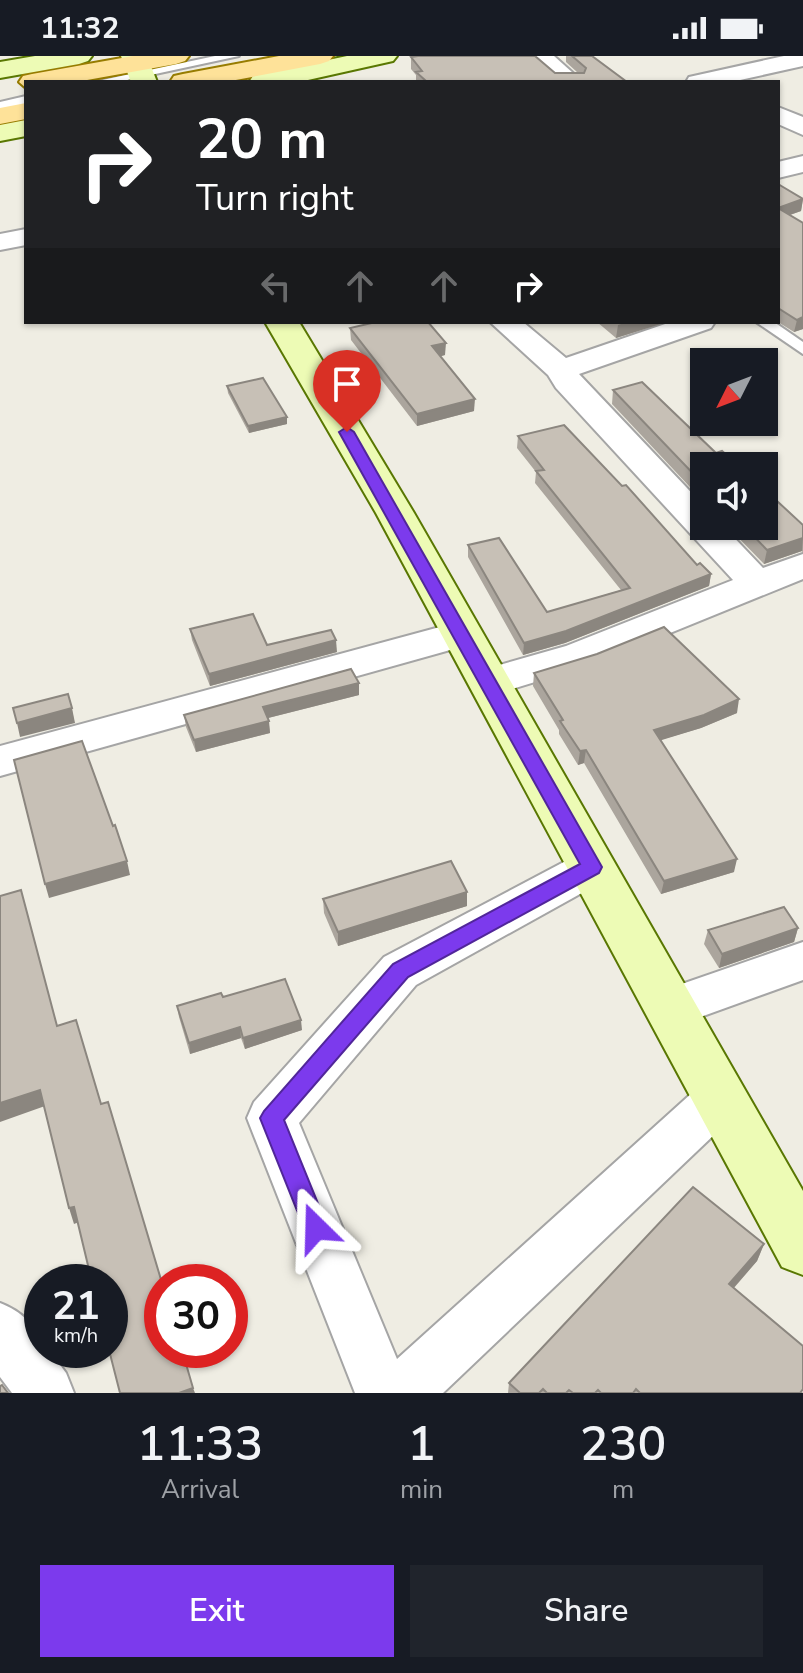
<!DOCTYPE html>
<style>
body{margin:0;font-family:"Nunito Sans",sans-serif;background:#20242c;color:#f1f3f6;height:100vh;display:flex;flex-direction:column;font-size:30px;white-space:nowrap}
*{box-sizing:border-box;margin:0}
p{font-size:26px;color:#9ea1a6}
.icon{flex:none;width:44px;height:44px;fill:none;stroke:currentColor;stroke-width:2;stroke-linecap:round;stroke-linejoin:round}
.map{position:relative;height:1337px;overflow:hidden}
.details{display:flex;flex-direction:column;background:#171b24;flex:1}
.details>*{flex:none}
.hud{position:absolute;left:24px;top:24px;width:756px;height:244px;border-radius:0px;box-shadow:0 2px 6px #0004;background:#202124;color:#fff;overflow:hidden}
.needle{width:52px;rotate:228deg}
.controls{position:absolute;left:690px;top:292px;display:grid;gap:16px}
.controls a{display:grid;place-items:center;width:88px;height:88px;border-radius:0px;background:#171b24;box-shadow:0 2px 6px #0004;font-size:40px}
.speed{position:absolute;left:24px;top:1208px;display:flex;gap:16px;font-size:40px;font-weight:700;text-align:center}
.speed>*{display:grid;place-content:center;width:104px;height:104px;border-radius:50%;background:#171b24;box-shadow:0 2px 6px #0004;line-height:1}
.speed small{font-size:20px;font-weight:400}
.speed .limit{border:12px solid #d22;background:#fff;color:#111}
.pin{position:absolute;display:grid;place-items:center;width:68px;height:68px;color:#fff;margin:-82px -34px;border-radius:50% 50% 50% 0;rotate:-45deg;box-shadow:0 0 8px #0007}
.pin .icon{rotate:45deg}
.me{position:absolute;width:88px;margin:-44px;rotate:338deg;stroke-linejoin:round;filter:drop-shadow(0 0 6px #0008)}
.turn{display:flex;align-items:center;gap:28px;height:168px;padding:0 40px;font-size:36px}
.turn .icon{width:104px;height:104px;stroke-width:2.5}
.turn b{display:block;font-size:56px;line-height:68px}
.lanes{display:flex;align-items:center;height:76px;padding:0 40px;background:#0003;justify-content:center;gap:40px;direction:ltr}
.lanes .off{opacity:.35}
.eta{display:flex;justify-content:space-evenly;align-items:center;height:136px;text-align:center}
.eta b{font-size:48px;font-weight:600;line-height:56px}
.action{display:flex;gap:16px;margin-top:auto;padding:16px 40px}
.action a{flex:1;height:92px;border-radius:0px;background:#7c3aed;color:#fff;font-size:32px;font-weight:600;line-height:92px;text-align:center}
.action a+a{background:#20242c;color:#f1f3f6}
.status{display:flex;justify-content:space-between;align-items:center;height:56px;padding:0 40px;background:#171b24;direction:ltr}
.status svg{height:22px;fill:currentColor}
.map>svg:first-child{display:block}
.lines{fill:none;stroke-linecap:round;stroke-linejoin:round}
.lane-casing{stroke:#a5a5a5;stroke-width:4}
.street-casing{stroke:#a5a5a5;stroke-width:4}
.secondary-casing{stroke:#597702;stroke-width:4}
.primary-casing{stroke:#977c00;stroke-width:4}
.lane{fill:#fff;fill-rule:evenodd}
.street{fill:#fff;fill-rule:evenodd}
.secondary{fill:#edfbb5;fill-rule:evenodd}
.primary{fill:#fee299;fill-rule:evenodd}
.wall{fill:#aba59d}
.shaded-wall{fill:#8b867f}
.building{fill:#c7c0b6;stroke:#8b867f;stroke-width:2}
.route{fill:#7c3aed;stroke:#51269a;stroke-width:2}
</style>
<div class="status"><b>11:32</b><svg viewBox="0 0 49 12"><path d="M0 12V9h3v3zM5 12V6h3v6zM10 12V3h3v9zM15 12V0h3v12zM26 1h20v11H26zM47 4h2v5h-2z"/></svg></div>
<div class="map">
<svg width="803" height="1337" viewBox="0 0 803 1337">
<rect width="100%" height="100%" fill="#efede3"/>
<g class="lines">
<g class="lane-casing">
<g id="lane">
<path d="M215 0H239L118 26H93Z"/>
<path d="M26 40V48L0 54V46Z"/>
<path d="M756 266H774L803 286V298Z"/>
</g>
</g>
<g class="street-casing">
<g id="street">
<path d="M528 0H554L583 26H556Z"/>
<path d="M784 0H803V10L731 26H686L689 21Z"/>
<path d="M778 51 803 61V79L778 68Z"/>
<path d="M803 100V116L778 122V106Z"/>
<path d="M26 173V189L0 194V178Z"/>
<path d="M490 266H523L566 302 671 266H715L711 272 579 318 704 450V470H723L763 512 803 498V523L594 608 489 640 475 636 470 626 475 616 566 590 733 524 556 332 548 319Z"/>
<path d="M462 565 475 569 481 578 475 587 0 720V690Z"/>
<path d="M592 794 607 799 614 811 607 823 416 929 299 1067 397 1303 703 1027 720 1020 737 1027 745 1042 737 1057 443 1337H355L247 1062 254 1046 384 901 577 799Z"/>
<path d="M803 886V924L670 972 653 966 646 952 653 938Z"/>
<path d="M0 1247C19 1254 42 1272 42 1294H49L66 1317 74 1337H12L0 1321Z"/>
</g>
</g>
<g class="secondary-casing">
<g id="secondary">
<path d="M35 0H92L88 5 79 8 0 22V6Z"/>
<path d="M121 0H147L157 26H131Z"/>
<path d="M347 0H397L393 5 299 26H249L253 20Z"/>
<path d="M26 64V80L0 85V69Z"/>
<path d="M265 266H299L414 457 803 1135V1219L782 1211 376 457Z"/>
</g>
</g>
<g class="primary-casing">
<g id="primary">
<path d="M133 0H189L185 5 176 8 76 26H26V32L19 26 23 20 32 18Z"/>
<path d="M279 0H333L329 5 320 8 225 26H170L174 20 183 18Z"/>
<path d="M26 47V63L0 68V52Z"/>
</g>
</g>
<use href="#lane" class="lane"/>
<use href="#street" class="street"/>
<use href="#secondary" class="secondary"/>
<use href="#primary" class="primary"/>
</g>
<g class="wall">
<path d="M566 0H592L627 26H416V19L411 13V1L555 17H578L566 6Z"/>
<path d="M778 128 803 143 801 155 790 159 803 273 794 276 778 266Z"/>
<path d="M597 266H667L616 282Z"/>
<path d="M350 272 445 299 440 300 474 355 417 370 351 284Z"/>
<path d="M227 330 287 361V368L249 377 228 337Z"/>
<path d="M613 334 716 397 704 410V446L612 348Z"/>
<path d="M518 380 711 518 709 530 565 587 523 599 468 501V489L547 556 621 534 535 427 536 416 517 392Z"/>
<path d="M803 469V497L802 495 764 508 727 470Z"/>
<path d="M190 573 267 589 337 596 210 630 192 584Z"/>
<path d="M534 617 737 657 701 672 660 684 734 816 661 838 584 707 578 709 559 678V674L533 630Z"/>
<path d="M359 627V639L268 662 270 677 196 696 186 671 184 659Z"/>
<path d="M467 836V850L338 890 324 857 323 843Z"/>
<path d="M798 872 794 886 719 912 704 888 708 874Z"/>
<path d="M223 941 302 974 245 993 241 982 190 998 179 961 177 950Z"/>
<path d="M764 1188 757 1205 734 1232 803 1337H508L509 1327Z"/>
</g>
<g class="shaded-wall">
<path d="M803 143 801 155 778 163V152Z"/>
<path d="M803 261V273L794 276 797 264Z"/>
<path d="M627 266H667L616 282 618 269Z"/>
<path d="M446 287 445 299 431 303 432 290Z"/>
<path d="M475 343 474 355 417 370V358Z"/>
<path d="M287 361V368L249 377 248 370Z"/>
<path d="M803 482 802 495 764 508 767 494Z"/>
<path d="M711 518 709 530 565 587 523 599 524 587Z"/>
<path d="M336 584 337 596 210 630 209 618Z"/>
<path d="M359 627V639L264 663 263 651Z"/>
<path d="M739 643 737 657 701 672 652 687 654 674Z"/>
<path d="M72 652 75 667 20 681 17 667Z"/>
<path d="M269 665 270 677 196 696 194 684Z"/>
<path d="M586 694 584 707 578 709 580 695Z"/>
<path d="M737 803 734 816 661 838 664 825Z"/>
<path d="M127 805 130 819 49 842 45 828Z"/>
<path d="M467 836V850L338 890V876Z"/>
<path d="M798 872 794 886 719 912 722 898Z"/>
<path d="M301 964 302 974 245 993 243 982Z"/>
<path d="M240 971 241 982 190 998 189 987Z"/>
<path d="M40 1034 45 1050 0 1066V1047Z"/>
<path d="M74 1151 79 1166 74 1168 69 1152Z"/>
<path d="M764 1188 757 1205 723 1244 729 1228Z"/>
<path d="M193 1332 195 1337H179Z"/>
</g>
<g class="building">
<path d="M418 0H535L555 17H584L586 12 572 0H592L627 26H422L426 25 416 16 422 15 411 1Z"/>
<path d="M778 128 803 143 778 152 803 167V261L797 264 778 252Z"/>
<path d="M376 266H428L446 287 432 290 475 343 417 358 350 272Z"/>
<path d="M263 322 287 361 248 370 227 330Z"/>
<path d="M642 326 716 397 722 395 739 410H704V429L613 334Z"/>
<path d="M564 369 622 430 626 429 697 509 700 507 711 518 566 575 524 587 468 489 499 482 547 556 630 532 536 415 544 414 518 380Z"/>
<path d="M764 433 803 469V482L767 494 744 470H764Z"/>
<path d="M253 558 267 589 331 574 336 584 209 618 190 573Z"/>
<path d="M664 571 739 643 704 659 654 674 737 803 664 825 586 694 580 695 560 665 563 664 534 617 597 598Z"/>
<path d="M351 613 359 627 263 651 269 665 194 684 184 659Z"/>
<path d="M68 638 72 652 17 667 13 652Z"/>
<path d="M82 685 113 770 115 769 127 805 45 828 14 704Z"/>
<path d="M451 805 467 836 338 876 323 843Z"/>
<path d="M21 834 57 970 76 964 101 1048 108 1046 162 1227V1294H182L193 1332 179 1337H120L109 1294 110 1226H92L74 1151 69 1152 40 1034 0 1047V840Z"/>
<path d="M784 851 798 872 722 898 708 874Z"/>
<path d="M285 923 301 964 243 982 240 971 189 987 177 950 221 937 223 941Z"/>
<path d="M693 1131 764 1188 729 1228 803 1290V1333L800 1337H640L636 1333 633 1337H601L598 1334 595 1337H573L569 1334 566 1337H547L543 1333 539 1337H520L509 1327Z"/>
<path d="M2 1329 8 1337H0V1330Z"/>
</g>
<path class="route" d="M347 371 354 376 602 811 599 817 408 921 284 1064 328 1172 325 1180 316 1183 308 1180 304 1172 260 1062 264 1055 393 908 580 808 339 376Z"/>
</svg>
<div class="controls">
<a><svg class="needle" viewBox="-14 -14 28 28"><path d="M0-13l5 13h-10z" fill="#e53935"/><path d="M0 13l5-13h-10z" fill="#9ea1a6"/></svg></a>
<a><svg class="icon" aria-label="sound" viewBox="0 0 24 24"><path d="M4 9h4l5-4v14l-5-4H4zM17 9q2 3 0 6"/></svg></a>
</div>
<div class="speed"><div>21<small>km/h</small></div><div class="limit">30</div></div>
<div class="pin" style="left:347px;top:376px;background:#d93025"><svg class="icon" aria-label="arrive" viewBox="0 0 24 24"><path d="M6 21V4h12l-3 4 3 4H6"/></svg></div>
<svg class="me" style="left:316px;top:1172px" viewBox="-20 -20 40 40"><path d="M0-17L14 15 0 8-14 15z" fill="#7c3aed" stroke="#fff" stroke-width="4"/></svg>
<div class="hud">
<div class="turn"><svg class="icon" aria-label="right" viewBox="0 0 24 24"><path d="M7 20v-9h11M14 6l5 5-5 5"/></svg><div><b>20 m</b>Turn right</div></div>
<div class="lanes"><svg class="icon off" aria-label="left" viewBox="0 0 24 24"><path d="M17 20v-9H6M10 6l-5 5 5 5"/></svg><svg class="icon off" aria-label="ahead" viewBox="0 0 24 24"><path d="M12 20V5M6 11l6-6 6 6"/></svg><svg class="icon off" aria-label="ahead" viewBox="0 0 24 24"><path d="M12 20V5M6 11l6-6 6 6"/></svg><svg class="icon" aria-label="right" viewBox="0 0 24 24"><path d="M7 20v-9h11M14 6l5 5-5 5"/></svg></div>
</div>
</div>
<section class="details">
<div class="eta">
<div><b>11:33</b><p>Arrival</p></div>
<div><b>1</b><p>min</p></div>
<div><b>230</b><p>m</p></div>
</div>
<div class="action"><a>Exit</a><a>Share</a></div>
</section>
